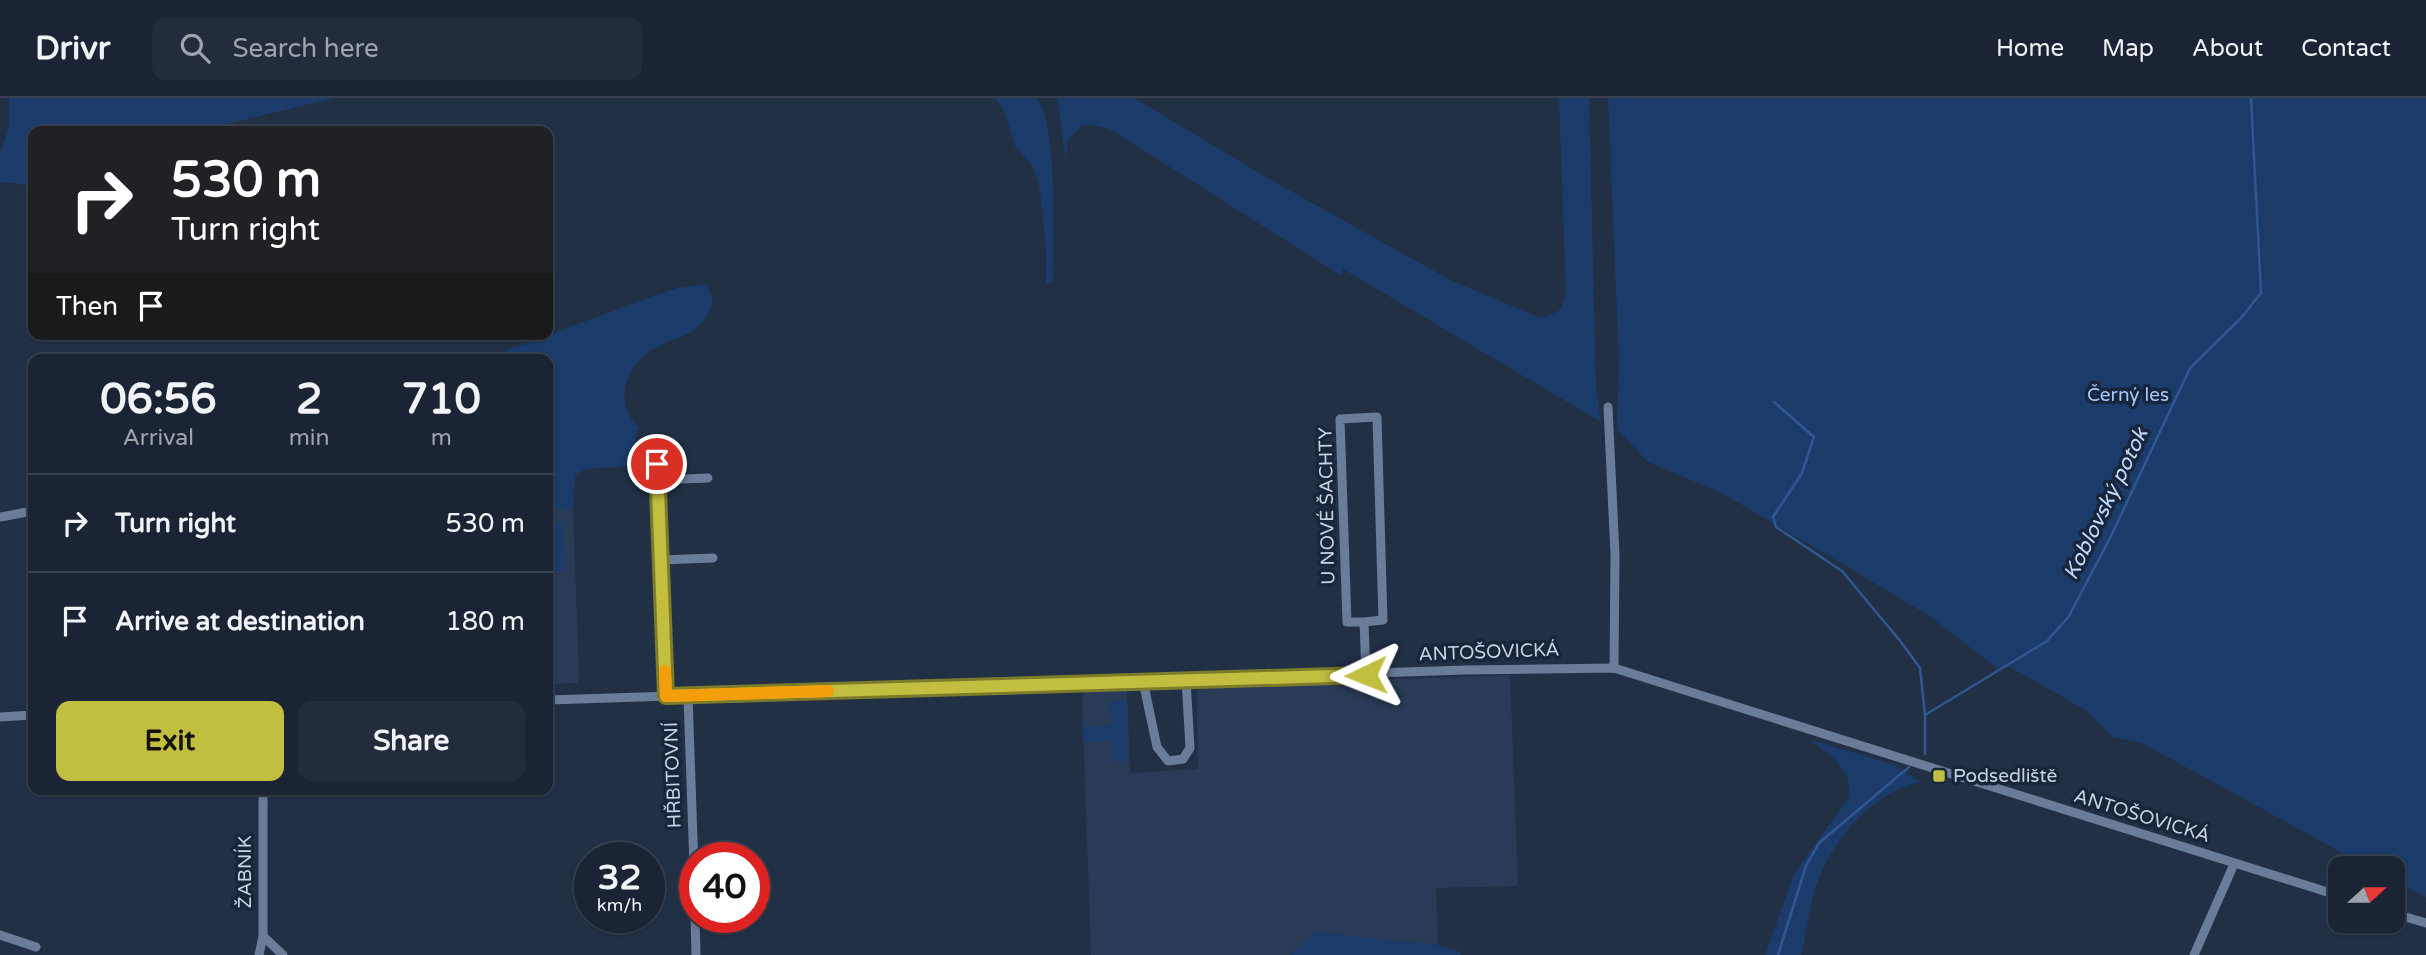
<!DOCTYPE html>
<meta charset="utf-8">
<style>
body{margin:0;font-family:"Varela Round",sans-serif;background:#232c3c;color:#f1f3f6;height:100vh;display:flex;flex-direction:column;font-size:26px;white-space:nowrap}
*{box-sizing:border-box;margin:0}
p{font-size:23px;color:#9fa4ac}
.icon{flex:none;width:38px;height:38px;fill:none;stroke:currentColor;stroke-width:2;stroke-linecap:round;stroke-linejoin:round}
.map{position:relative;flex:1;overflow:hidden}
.details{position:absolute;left:28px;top:256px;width:525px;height:441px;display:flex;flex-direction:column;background:#1a2434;border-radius:14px;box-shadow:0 2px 5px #0004,0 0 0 2px #38414f}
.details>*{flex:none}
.banner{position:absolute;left:28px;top:28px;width:525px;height:214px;border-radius:14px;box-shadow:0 2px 5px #0004,0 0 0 2px #38414f;background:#202124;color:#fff;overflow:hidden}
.needle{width:46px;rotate:69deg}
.buttons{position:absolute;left:2328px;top:758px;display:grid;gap:14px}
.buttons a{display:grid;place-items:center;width:77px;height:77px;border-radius:14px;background:#1a2434;box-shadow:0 2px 5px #0004,0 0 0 2px #38414f;font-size:35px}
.speed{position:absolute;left:574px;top:744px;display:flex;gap:14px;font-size:35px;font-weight:700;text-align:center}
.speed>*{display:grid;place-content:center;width:91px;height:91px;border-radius:50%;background:#1a2434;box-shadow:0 2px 5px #0004,0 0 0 2px #38414f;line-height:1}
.speed small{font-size:18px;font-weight:400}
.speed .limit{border:10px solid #d22;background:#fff;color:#111}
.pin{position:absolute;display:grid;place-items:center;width:60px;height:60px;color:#fff;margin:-30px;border:4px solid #fff;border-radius:50%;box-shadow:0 2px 7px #0007}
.me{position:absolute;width:77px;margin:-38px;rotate:268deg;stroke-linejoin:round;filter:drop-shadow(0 0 5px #0008)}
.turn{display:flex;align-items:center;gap:24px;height:147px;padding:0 28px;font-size:32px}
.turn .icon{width:91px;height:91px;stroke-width:2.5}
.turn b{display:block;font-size:49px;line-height:60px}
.then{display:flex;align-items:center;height:66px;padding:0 28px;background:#0003;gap:14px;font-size:26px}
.eta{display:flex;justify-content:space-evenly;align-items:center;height:119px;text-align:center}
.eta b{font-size:42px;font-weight:700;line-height:49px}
.primary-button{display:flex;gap:14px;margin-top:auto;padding:14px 28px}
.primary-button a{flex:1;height:80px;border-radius:14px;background:#c1be40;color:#111;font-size:28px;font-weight:700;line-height:80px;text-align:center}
.primary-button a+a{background:#232c3c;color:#f1f3f6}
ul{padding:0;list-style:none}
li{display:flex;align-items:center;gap:21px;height:98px;padding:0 28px;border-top:2px solid #38414f}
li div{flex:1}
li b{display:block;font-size:26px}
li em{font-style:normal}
header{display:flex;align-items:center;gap:42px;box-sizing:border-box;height:98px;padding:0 35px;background:#1a2434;border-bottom:2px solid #38414f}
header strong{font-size:33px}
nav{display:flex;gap:38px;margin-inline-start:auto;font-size:24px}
.search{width:490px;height:63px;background:#232c3c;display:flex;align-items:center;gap:18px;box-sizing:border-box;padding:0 24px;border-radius:14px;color:#9fa4ac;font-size:26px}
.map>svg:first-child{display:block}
.built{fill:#293b56}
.green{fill:#1b3c6b}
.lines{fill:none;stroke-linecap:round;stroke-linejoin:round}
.stream{stroke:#2e5793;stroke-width:2.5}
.minor{stroke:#697c98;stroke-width:9}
.route-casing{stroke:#7d7c2a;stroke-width:18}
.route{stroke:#c1be40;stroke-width:12}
.slow{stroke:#f59e0b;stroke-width:12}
.poi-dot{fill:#c1be40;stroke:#18263b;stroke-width:2.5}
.labels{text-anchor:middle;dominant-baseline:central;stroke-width:7;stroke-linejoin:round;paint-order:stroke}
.park-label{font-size:19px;fill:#a4c8fc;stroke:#18263b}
.street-label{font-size:19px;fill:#c8d2e0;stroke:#18263b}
.poi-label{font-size:19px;fill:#c8d2e0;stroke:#18263b;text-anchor:start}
.water-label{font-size:21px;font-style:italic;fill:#c2dafe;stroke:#18263b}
</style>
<header>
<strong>Drivr</strong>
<div class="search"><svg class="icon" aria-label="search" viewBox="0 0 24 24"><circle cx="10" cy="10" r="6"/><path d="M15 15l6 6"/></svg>Search here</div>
<nav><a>Home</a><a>Map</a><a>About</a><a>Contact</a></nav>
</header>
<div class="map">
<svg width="2426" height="857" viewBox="0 0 2426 857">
<rect width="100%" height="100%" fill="#223046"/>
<g class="built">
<path d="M573 410 579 581 578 585 548 586V412Z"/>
<path d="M1510 577 1518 788 1436 790 1438 847 1315 834 1290 857H1091L1082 600 1084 594 1127 591 1130 675 1198 671 1197 588Z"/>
</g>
<g class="green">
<path d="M9 0H335L197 33H33V87L0 84V55L9 30Z"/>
<path d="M995 0H1037C1059 31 1052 144 1053 185H1046V147L1039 86 1033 69 1015 48 1004 12Z"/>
<path d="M1057 0H1134L1269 81 1452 183 1541 220 1559 213 1566 197 1559 0H1589L1596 289 1601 324 1343 171 1342 178 1110 31 1092 27 1081 28 1068 42 1066 62Z"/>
<path d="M1608 0H2426V799L2392 782V770H2370L2142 645 2112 639 2087 613 2010 569 1997 570 1931 519 1846 468 1720 394 1648 364 1617 331 1619 266Z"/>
<path d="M706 186 713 202C701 245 670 235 644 258 622 277 616 309 639 329L634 342 642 360 640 366C619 373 593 364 575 377L573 410 548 412V261H483L651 199 678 190Z"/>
<path d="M548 424H563L564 473H548Z"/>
<path d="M1126 603 1128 663 1114 664 1113 643 1083 644 1082 629 1112 627 1109 604Z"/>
<path d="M1811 642 1895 667 1920 684C1876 693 1838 736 1820 777 1809 803 1808 831 1801 857H1765L1794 776 1848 701C1855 672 1830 658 1811 642Z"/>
<path d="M1315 834 1438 847 1461 854 1460 857H1290Z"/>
</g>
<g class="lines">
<g class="stream">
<path d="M1774 304 1814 339 1802 375 1773 419 1776 429 1842 473 1901 544 1920 570 1925 617"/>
<path d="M1925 656V617L2047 543 2069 518 2111 438 2190 270 2241 220 2261 195 2251 0"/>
<path d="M1778 857 1806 768 1819 745 1909 669"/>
</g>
<g class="minor">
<path d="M1608 309 1615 457 1614 570"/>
<path d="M657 366 666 598"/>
<path d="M658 382 708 380"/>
<path d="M0 419 33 413"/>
<path d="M661 462 713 460"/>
<path d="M1364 524H1347L1340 321 1377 319 1383 522 1364 524 1366 577"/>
<path d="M1143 583 1157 649 1168 663 1183 661 1190 650 1186 582"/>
<path d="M688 598 695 798"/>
<path d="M548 602 1465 572 1614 570 2340 798"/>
<path d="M0 619 33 617"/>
<path d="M2392 815 2426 825"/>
<path d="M695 819 696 857"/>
<path d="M0 837 36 849"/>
<path d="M263 838 283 857"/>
<path d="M259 857 263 838V691"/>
<path d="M2194 857 2234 766"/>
</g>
</g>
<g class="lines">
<g class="route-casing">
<path id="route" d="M657 366 666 598 1366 577"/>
</g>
<use href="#route" class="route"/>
<path class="slow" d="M665 573 666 598 828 593"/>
</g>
<rect class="poi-dot" x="1932" y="671" width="14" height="14" rx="3.5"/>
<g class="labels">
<g class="park-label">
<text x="2128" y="297">Černý les</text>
</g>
<g class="street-label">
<text transform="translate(1327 408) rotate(-91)">U NOVÉ ŠACHTY</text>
<text transform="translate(1489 554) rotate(-2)">ANTOŠOVICKÁ</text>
<text transform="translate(673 677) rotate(-92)">HŘBITOVNÍ</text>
<text transform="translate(2142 718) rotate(17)">ANTOŠOVICKÁ</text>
<text transform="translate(245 774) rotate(-90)">ŽABNÍK</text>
</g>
<g class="poi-label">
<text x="1953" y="678">Podsedliště</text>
</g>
<g class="water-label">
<text transform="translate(2106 406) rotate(-64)">Koblovský potok</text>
</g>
</g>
</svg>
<div class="buttons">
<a><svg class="needle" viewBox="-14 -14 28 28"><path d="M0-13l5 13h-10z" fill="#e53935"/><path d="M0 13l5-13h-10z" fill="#9fa4ac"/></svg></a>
</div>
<div class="speed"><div>32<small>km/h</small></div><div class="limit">40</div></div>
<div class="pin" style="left:657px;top:366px;background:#d93025"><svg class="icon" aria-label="arrive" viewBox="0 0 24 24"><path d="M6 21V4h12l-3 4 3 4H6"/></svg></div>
<svg class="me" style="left:1366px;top:577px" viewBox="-20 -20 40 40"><path d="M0-17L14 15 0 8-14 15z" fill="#c1be40" stroke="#fff" stroke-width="4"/></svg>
<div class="banner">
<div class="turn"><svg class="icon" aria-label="right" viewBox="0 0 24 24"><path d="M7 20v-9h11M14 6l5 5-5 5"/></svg><div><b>530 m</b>Turn right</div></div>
<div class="then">Then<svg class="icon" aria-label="arrive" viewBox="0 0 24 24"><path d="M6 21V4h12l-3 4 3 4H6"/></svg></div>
</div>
<section class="details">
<div class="eta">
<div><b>06:56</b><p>Arrival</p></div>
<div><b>2</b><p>min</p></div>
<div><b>710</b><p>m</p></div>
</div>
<ul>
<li><svg class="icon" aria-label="right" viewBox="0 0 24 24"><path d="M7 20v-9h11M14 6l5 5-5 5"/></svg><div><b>Turn right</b></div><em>530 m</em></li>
<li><svg class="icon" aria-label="arrive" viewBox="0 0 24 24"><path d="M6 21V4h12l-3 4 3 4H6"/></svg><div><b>Arrive at destination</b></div><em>180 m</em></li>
</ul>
<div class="primary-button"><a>Exit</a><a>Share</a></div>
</section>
</div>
